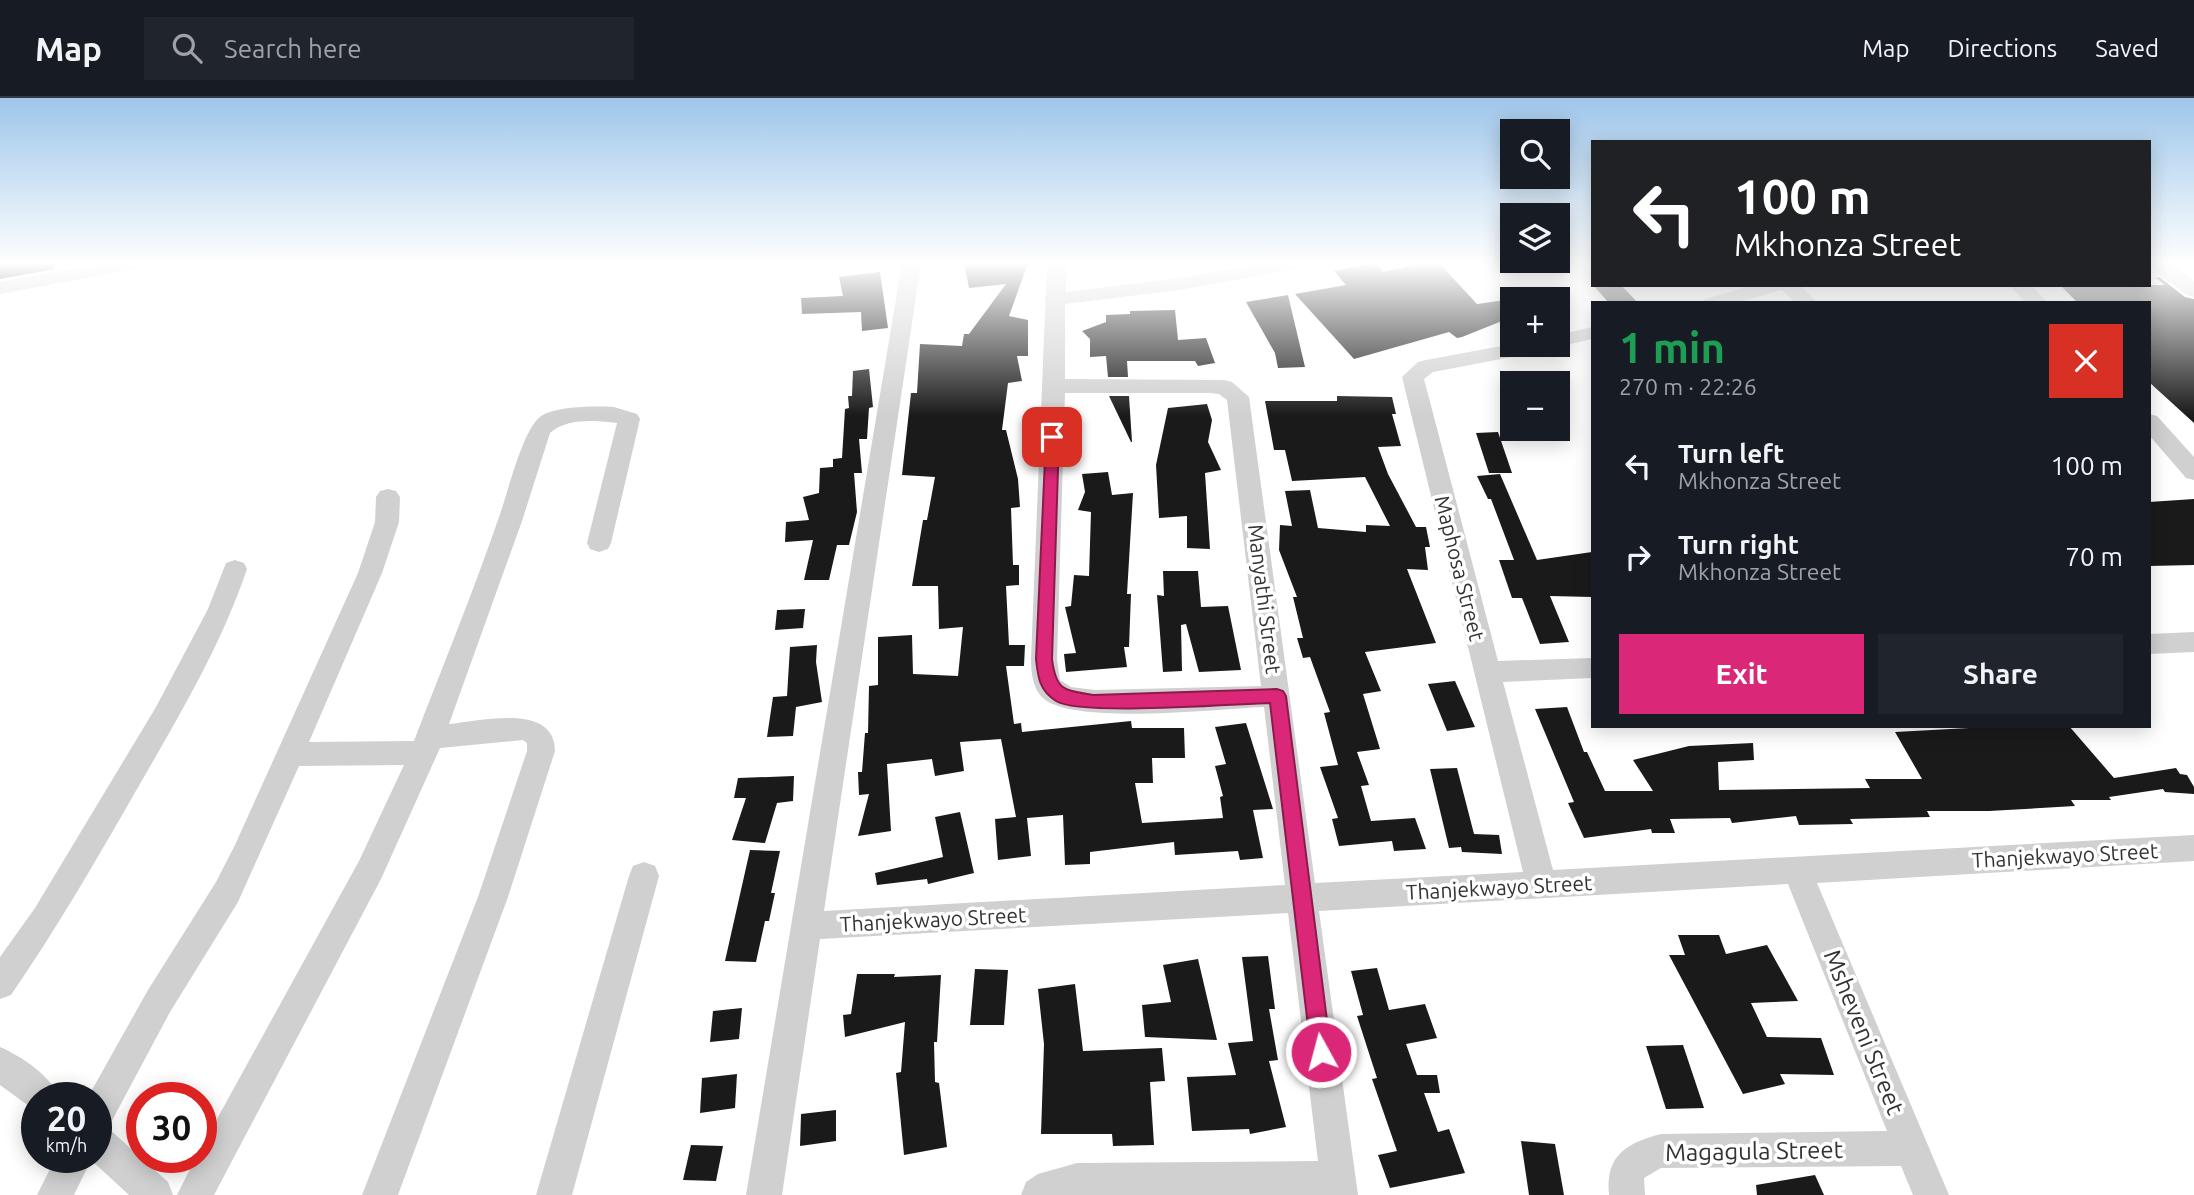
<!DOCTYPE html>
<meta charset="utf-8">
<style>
body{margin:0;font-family:Ubuntu,sans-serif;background:#20242c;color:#f1f3f6;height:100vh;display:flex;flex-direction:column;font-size:26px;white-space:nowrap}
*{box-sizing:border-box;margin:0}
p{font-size:23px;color:#9ea1a6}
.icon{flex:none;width:38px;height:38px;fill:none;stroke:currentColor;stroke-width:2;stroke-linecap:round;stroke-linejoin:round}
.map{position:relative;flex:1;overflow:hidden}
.sheet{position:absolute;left:1591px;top:203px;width:560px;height:427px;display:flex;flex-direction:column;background:#171b24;border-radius:0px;box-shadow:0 4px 18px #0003}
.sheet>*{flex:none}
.hud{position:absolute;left:1591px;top:42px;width:560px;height:147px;border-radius:0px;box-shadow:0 4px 18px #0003;background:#202124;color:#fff;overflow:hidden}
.buttons{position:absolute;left:1500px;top:21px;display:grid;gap:14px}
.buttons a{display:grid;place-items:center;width:70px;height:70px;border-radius:0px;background:#171b24;box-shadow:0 4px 18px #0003;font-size:35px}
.speed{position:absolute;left:21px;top:984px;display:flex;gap:14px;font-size:35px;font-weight:700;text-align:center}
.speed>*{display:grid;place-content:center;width:91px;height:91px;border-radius:50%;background:#171b24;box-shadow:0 4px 18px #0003;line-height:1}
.speed small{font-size:18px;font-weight:400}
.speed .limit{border:10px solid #d22;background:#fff;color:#111}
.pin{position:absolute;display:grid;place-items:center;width:60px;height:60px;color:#fff;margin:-30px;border-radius:14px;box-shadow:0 4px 10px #0006}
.me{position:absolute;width:77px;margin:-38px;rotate:353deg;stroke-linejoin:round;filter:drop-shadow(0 0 5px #0008)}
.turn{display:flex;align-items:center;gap:24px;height:147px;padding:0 28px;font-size:32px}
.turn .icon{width:91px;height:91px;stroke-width:2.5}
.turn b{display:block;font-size:49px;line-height:60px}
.round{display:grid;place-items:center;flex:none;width:74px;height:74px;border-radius:0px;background:#20242c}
.headline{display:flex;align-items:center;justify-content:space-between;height:119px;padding:0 28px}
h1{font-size:42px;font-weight:700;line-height:52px;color:#1e9e55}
.primary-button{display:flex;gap:14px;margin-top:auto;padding:14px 28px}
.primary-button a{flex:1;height:80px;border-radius:0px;background:#db2777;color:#fff;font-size:28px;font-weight:700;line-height:80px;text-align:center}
.primary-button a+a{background:#20242c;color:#f1f3f6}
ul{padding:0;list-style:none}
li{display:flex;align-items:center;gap:21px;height:91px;padding:0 28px}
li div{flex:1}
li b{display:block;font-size:26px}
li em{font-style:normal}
header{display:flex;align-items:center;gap:42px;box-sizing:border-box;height:98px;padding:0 35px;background:#171b24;border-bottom:2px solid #363941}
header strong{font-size:33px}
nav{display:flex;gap:38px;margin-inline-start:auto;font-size:24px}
.search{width:490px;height:63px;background:#20242c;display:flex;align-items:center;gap:18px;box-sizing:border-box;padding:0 24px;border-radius:0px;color:#9ea1a6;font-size:26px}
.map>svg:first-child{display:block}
.building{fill:#1a1a1a}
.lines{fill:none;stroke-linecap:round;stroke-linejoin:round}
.street{fill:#d0d0d0;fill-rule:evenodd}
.route{fill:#db2777;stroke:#8e194d;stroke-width:2}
.labels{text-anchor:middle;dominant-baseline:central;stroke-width:7;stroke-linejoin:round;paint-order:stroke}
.street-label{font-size:21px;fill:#333;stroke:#fff}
.near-street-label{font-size:24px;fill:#333;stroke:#fff}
</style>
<header>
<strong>Map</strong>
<div class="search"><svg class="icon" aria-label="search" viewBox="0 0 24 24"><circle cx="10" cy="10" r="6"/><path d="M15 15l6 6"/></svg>Search here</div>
<nav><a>Map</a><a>Directions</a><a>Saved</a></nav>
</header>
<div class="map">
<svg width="2194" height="1097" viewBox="0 0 2194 1097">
<rect width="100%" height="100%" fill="#fff"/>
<g class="building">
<path d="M0 165H54L55 171 0 181Z"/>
<path d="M964 165H1028L1009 218 1028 222V258H1017L1022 283 1008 285 1002 332H1006L1018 381 1020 409 1011 410 1013 467H1019V487L1006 488 1009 547H1025L1024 568H1006L1014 626 1021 625 1022 634 1131 623 1132 630H1184L1185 660H1152L1153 685H1135L1142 725 1223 720 1220 699 1223 698 1215 668 1226 666 1215 629 1246 625 1273 711 1253 712 1263 760 1240 762 1238 753 1175 757 1174 744 1090 754V766L1065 767 1063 717 1027 720 1031 758 998 762 995 721 1016 719 1001 641 960 644 964 673 935 678 932 661 887 666 891 733 858 738 869 696 859 697 858 674H862L865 635H868L869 588 878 587V539L912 537 913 576 958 578 963 529 939 531 938 488H912L923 422H927L935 379 902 377 911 295H917L920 246 962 248 964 236H969L1006 186 969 190Z"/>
<path d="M1371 165H1376L1383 174 1425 165H1439L1477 206 1512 201V219L1462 239 1457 240 1449 234 1354 261 1295 196 1346 187 1334 173Z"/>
<path d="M880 174 888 230 862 233 861 214 802 216 801 200 843 198 839 179Z"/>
<path d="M2159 179 2185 199 2194 201V325L2149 284V205H2078L2060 187H2165L2156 180Z"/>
<path d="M1593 187H1621L1638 205H1609Z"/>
<path d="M1288 197 1305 269 1278 270 1275 255 1246 204Z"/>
<path d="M1175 212 1178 242 1206 240 1215 265 1198 268 1195 263H1127L1128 279H1108L1106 258 1090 259V241L1082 233 1106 224V217L1130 216V213Z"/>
<path d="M869 271 873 309 869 310 867 341H859L862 375H854L857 414 849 447H837L829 482H804L813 442 785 444 786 424 809 422 803 399 819 395 820 370 833 369V361L842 360 845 311 849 310 848 298H852L853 273Z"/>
<path d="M1109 298H1129L1132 344H1131Z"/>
<path d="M1337 298 1392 299 1396 316H1392L1401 348 1378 349 1388 376 1416 429H1426L1430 449H1425L1428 472 1407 471 1436 545 1365 554 1381 593 1363 596 1380 651 1357 654 1369 687 1361 688 1371 723 1415 720 1426 751 1394 753 1392 743 1339 748 1332 721 1338 720 1320 669 1338 667 1324 615 1330 614 1310 559 1303 560 1297 540H1303L1293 499H1297L1279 452 1280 427 1292 428 1285 393 1310 392 1318 430 1366 434V427L1390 428 1365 379 1292 383 1285 352H1274L1265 303H1337Z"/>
<path d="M1207 306 1212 322 1208 344 1221 372 1205 375 1210 451 1187 450V418L1159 420 1156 367 1168 310Z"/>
<path d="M1498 334 1512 375H1489L1476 335Z"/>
<path d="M1108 374 1112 397 1133 395 1127 496H1131L1129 549H1124L1127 569 1066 574 1064 556 1076 555 1065 509 1071 508 1074 477 1089 478 1091 414 1078 412 1085 394 1082 376Z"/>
<path d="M1500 376 1537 462 1592 454V499L1550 498 1569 544 1540 546 1522 500H1512L1499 462H1514L1491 401H1488L1477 378Z"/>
<path d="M2194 401V467L2149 468V404Z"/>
<path d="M1163 473H1198L1201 509 1228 508 1241 572 1199 574 1186 526 1181 527 1182 573 1163 574 1157 497 1164 498Z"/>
<path d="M805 511 803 530 775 532 777 512Z"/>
<path d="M817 547 816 564 822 604 796 609 793 638 767 639 773 599 787 598 790 549Z"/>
<path d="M1455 583 1475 629 1447 633 1428 586Z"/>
<path d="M1567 609 1584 654H1587L1605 693H1653L1633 662 1689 648 1753 645 1754 662 1718 664 1719 692 1870 690 1865 681H1922L1895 634 1969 630 1967 628H2069L2114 680 2176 670 2180 676 2187 677 2194 689V696L2165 694 2163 691 2109 699 2111 702H2071L2075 708 1989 713H1927L1930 719 1850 721 1853 726 1799 727 1796 718 1732 725 1730 720 1670 721 1675 735H1652L1651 731 1584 740 1568 705 1574 704 1535 611Z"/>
<path d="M1457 670 1474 736 1499 737 1502 756 1462 754 1461 749 1449 750 1430 671Z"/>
<path d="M794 678 793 703 777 705 765 745 732 742 746 700H734L738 680Z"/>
<path d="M960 714 974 775 928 786 927 781 877 787 875 775 943 759 935 719Z"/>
<path d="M750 752 780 753 771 795H775L769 823H765L756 864 725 863Z"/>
<path d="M1678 837H1719L1726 856 1767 847 1798 903 1751 905 1767 939 1821 940 1834 977 1780 976 1785 986 1743 996 1669 857H1685Z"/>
<path d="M1268 858 1275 911H1269L1278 962 1269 963 1286 1029 1250 1036 1249 1031 1192 1033 1187 979 1236 977 1228 945 1253 943 1242 859Z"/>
<path d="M1198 861 1217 942 1145 939 1142 907 1171 904 1163 867Z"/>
<path d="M1377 870 1389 912 1425 906 1437 940 1406 946 1417 977H1437L1440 995H1424L1438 1034 1449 1031 1465 1075 1390 1090 1378 1057 1397 1053 1372 981 1377 980 1357 918 1363 917 1351 873Z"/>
<path d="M975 871 1008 872 1004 927H970Z"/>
<path d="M857 876H895L894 879 941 877 937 944H934L935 984 939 985 947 1049 904 1057 896 975 901 974 905 924 845 939 843 917 851 916Z"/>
<path d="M1075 886 1083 953 1162 950 1165 983 1150 984 1154 1047 1113 1048 1112 1036H1041L1044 946 1038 891Z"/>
<path d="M742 910 739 941 710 944 713 913Z"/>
<path d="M1683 947 1704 1010 1666 1011 1646 948Z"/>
<path d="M737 976 735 1010 700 1015 702 980Z"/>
<path d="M836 1012V1043L800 1048 801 1016Z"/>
<path d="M1521 1043 1555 1046 1564 1097H1529Z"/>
<path d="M691 1047 723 1048 716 1083 683 1082Z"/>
<path d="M1815 1077 1824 1097H1757L1756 1087Z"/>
</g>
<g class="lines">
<g class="street">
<path d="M105 165H144L134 171 0 196V184Z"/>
<path d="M902 165H921L824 813 1285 787 1264 609C1219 611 1077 627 1044 601 1033 592 1031 575 1031 561L1047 165H1066V194L1179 180 1265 165H1305L1295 171 1179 192 1065 206V281L1224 282 1232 284 1249 299 1315 785 1523 774 1402 279 1418 264 1426 262 1512 246 1549 247 1545 252 1538 254 1433 274 1424 281 1498 563 1592 560V580L1503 584 1553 772 2194 737V763L1817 785 1949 1097H1913L1901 1068 1661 1070 1644 1080 1645 1097H1609C1605 1057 1627 1045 1661 1036L1887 1033 1788 786 1319 813 1358 1097H1021L1026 1084 1038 1076 1077 1065 1318 1063 1288 815 820 841 782 1097H746ZM1065 295H1210L1219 296 1227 302 1261 588 1095 592 1071 589 1060 582 1057 561Z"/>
<path d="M2149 165H2169L2194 183V199L2187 197 2150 169Z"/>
<path d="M1754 187H1800L1818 205H1796L1782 192 1736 205H1702L1705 201Z"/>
<path d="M2009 187H2031L2048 205H2026Z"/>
<path d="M1592 229V241L1558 249 1550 247H1558V237Z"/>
<path d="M614 309 637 316 640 321 611 445 608 451 599 454 590 451 587 445 617 325C597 322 565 320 550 335L522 423 449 626C480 623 555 604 555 653L508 799 398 1097H362L478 799 527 653V645L523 642 440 650 381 781 214 1097H177L196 1059H201V1050L359 763 404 667 299 668 238 804 170 914 108 1030 168 1084 173 1097H129L91 1062 74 1097H37L56 1059H96V999H88L148 892 216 784 234 749 358 475 375 424 376 399 380 393 388 391 396 393 400 399 399 424 382 475 309 644 414 643C442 570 472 497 498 422 507 398 522 333 540 319 554 308 595 308 614 309Z"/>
<path d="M2149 316 2157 318 2194 359V382L2186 380 2149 337Z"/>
<path d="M235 462 244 465 247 471C221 548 178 620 137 691 97 761 57 830 11 897L0 901V859L35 810 156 609 208 511 226 465Z"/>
<path d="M2194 534V554L2149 556V536Z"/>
<path d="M644 764 655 768 659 778 572 1097H536L629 778 633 768Z"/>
<path d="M0 949C21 958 51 978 59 999H37V1014L0 987Z"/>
</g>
</g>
<linearGradient id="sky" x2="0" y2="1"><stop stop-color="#9ec6ea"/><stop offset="0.52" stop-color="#fff"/><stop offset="1" stop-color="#fff" stop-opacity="0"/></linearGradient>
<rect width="2194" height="318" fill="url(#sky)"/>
<path class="route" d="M1052 334 1059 339 1052 561C1056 593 1064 592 1093 597L1277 591 1283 593 1286 598 1331 954 1328 961 1321 964 1314 961 1311 954 1270 605C1233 606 1079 618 1056 603 1039 592 1038 579 1036 561L1046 339Z"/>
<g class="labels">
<g class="street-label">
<text transform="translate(1460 470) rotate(76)">Maphosa Street</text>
<text transform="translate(1265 501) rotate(83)">Manyathi Street</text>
<text transform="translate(2065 757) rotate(-3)">Thanjekwayo Street</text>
<text transform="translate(1499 789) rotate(-3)">Thanjekwayo Street</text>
<text transform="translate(933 821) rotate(-3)">Thanjekwayo Street</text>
</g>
<g class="near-street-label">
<text transform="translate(1864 934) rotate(68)">Msheveni Street</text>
<text transform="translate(1754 1053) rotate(-1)">Magagula Street</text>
</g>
</g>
</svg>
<div class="buttons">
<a><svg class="icon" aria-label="search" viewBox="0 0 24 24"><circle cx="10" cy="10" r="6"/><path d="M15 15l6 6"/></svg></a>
<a><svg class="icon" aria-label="layers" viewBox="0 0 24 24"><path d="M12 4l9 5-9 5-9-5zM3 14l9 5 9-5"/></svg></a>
<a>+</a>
<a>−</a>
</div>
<div class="speed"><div>20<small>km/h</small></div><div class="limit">30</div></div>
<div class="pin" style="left:1052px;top:339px;background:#d93025"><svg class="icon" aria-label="arrive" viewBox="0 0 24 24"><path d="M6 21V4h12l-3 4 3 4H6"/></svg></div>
<svg class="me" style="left:1321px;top:954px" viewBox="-20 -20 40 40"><circle r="17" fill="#db2777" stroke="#fff" stroke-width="3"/><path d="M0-11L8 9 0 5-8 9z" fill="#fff"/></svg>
<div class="hud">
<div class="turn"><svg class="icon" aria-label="left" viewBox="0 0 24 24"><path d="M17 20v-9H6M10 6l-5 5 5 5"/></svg><div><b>100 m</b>Mkhonza Street</div></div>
</div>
<section class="sheet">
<div class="headline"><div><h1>1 min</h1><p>270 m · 22:26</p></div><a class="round" style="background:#d93025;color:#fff"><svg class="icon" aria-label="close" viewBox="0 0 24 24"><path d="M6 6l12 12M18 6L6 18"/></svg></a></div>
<ul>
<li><svg class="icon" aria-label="left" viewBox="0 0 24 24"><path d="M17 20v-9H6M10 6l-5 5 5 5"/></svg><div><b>Turn left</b><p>Mkhonza Street</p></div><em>100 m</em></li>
<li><svg class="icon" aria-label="right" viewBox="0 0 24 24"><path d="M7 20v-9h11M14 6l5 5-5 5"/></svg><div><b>Turn right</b><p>Mkhonza Street</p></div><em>70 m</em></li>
</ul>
<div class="primary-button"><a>Exit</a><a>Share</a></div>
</section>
</div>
